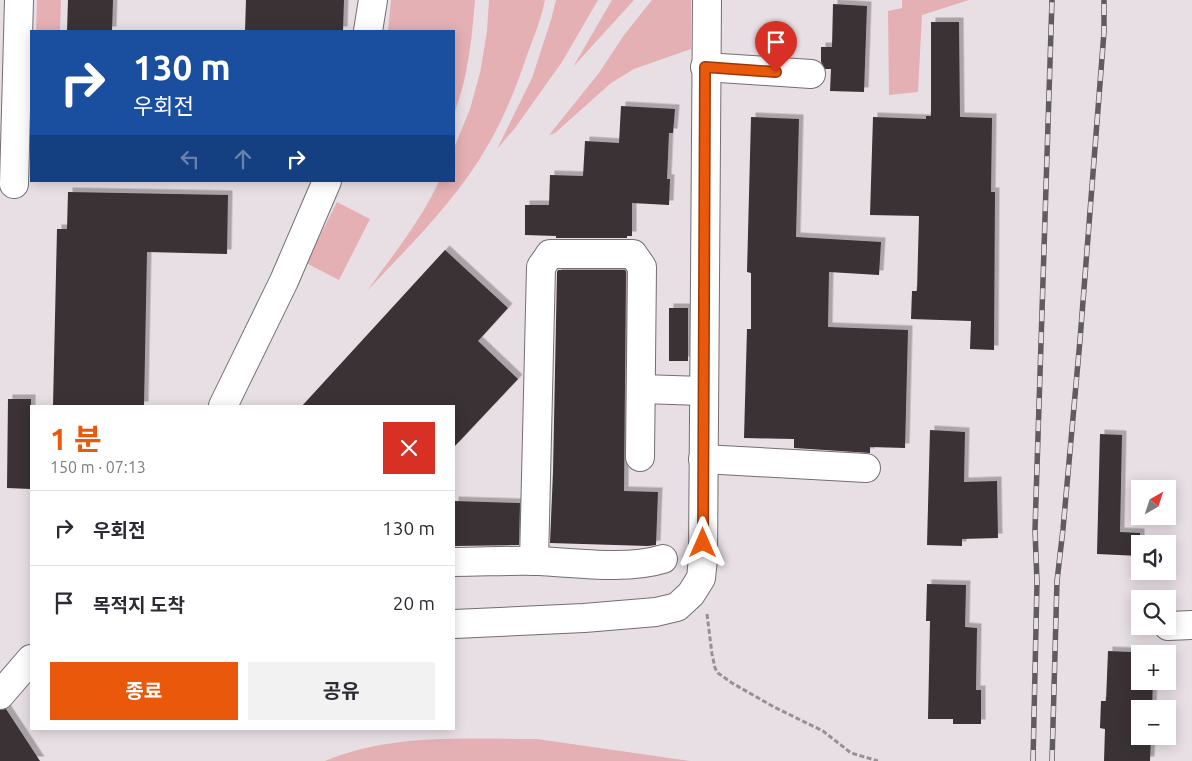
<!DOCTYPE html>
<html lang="ko">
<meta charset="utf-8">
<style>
body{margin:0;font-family:Ubuntu,"Noto Sans KR",sans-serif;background:#f2f2f3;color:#2b2b33;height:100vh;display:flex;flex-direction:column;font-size:19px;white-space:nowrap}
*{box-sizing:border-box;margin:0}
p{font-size:16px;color:#7c7c81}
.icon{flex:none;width:28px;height:28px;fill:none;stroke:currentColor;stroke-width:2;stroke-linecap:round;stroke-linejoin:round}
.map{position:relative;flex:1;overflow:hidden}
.side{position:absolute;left:30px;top:405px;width:425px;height:325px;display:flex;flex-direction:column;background:#fff;border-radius:0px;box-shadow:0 2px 12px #0003}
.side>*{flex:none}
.guide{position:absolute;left:30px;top:30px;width:425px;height:152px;border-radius:0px;box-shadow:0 2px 12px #0003;background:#1a4fa0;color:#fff;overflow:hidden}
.needle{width:32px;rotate:39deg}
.controls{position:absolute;left:1131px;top:480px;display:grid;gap:10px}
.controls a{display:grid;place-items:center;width:45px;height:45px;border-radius:0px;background:#fff;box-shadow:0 2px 12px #0003;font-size:25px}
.pin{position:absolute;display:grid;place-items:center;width:42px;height:42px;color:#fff;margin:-51px -21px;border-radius:50% 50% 50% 0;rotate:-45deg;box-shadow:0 0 5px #0007}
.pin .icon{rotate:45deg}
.me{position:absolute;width:55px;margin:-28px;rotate:0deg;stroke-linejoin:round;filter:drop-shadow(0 0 4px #0008)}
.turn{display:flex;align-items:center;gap:18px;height:105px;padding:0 20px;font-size:22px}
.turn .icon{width:65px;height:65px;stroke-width:2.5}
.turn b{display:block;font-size:35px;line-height:42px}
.lanes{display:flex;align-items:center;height:48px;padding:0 20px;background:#0003;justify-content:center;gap:25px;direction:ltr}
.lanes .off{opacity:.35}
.round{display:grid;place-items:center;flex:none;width:52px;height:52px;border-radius:0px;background:#f2f2f3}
.headline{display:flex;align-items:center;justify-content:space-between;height:85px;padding:0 20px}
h1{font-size:30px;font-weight:700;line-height:38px;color:#ea580c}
.cta{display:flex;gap:10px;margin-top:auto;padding:10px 20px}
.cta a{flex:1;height:58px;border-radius:0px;background:#ea580c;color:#fff;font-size:20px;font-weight:700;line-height:58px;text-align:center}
.cta a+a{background:#f2f2f3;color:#2b2b33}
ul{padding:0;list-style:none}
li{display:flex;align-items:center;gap:15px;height:75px;padding:0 20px;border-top:1px solid #e1e1e2}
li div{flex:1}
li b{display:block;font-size:19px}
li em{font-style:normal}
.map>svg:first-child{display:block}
.green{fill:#e4b0b4}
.building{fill:#3a3134;filter:url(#shadow)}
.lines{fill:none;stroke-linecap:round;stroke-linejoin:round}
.minor-casing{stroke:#756d73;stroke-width:30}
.path{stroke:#979195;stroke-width:3;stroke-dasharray:5 2.5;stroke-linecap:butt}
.minor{stroke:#fff;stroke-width:28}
.rail-casing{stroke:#605b5e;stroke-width:5.5}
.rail{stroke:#e8dfe5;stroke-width:4;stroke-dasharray:11;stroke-linecap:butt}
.route-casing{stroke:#983908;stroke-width:12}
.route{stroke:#ea580c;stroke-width:9}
</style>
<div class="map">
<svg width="1192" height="761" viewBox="0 0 1192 761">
<defs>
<filter id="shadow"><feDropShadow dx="4.5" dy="-4.5" stdDeviation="0" flood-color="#0004"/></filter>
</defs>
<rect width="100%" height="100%" fill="#e8dfe5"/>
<g class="green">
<path d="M37 0H61L60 31H36Z"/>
<path d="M391 0H475C472 38 468 78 454 114V31H388Z"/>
<path d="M489 0H545C541 20 533 39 526 58 516 88 504 118 488 145 457 200 410 245 367 291 392 256 421 221 439 181H454V148L470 109 480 73 487 31Z"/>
<path d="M556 0H598L562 62 515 128 497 149 532 78 551 20Z"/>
<path d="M612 0H634L573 67Z"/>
<path d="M652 0H691V49L634 69 611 83 555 133 549 135 599 73 624 35Z"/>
<path d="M902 0H969L922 15 918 92 889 95 888 11 902 8Z"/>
<path d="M337 202 370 219 339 280 306 263Z"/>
<path d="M537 739 690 761H325C391 733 467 739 537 739Z"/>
</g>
<g class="building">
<path d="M68 0H113L112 31H67Z"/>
<path d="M246 0H344L343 31H245Z"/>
<path d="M833 4 867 6 864 92 830 91 831 69H825L821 62V47H832Z"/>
<path d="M931 22H959L960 117 992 118 991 192H995L994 350 970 349 971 321 911 319 912 291H917L919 216 870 215 873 117 926 119V116H931Z"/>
<path d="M621 106 675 109 673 133H669L667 179H670L669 205 632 203V236H627V238H556V236L525 235V205H549L550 175 583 176 585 141 619 143Z"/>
<path d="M751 117 799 119 796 237 881 242 879 275 829 272 828 327 908 330 905 448 870 447V453L794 448V439L744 438 747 329H751V273L747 272Z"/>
<path d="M68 192 228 195 227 254 147 252 144 406H53L57 229H67Z"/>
<path d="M445 250 508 308 478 341 518 379 454 447V406H302Z"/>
<path d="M558 270H625L626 272 624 491 658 492 656 545 648 546 550 543 553 472 557 272Z"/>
<rect x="669" y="308" width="19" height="53"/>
<path d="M8 399H31V489L7 488Z"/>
<path d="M930 430 965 432 964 482 997 481 998 538 962 539V546L927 545Z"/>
<path d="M1100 434 1122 435 1120 532 1140 533V556L1097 554Z"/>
<path d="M454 501 520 503 519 545 454 546Z"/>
<path d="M927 584 966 585 965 627 977 628 976 690H981V724H953V719H928L930 621H926Z"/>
<path d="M1108 651 1154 653 1140 654V681H1153L1152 709H1140V736H1151L1150 761H1104L1105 729 1100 728 1101 701H1106Z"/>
<path d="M6 709 40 761H0V710Z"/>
</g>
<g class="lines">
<g class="minor-casing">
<g id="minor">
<path d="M368 31 373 0"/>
<path d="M705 67 811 74"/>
<path d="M14 184 19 0"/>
<path d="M641 389 703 391"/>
<path d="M223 406 284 281 327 181"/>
<path d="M703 459 866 468"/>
<path d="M534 561 541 267 550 254H633L642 267 640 457"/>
<path d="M454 562C482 562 511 560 539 561 576 563 628 570 663 559"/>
<path d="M454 624 584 618 656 612 677 607 691 594 701 578 703 559 707 0"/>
<path d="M1168 626 1192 625"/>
<path d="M0 695 31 659"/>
</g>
</g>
<path class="path" d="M707 614 712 654 715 668 718 673 732 683 774 707 823 731 851 753 878 761"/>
<use href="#minor" class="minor"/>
<g class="rail-casing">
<g id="rail">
<path d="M1033 761 1037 582 1035 530 1052 0"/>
<path d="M1052 761 1057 581 1063 529 1080 340 1104 32V0"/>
</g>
</g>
<use href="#rail" class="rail"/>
</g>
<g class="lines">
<g class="route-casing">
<path id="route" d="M703 543 705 67 776 72"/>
</g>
<use href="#route" class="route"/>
</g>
</svg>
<div class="controls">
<a><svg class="needle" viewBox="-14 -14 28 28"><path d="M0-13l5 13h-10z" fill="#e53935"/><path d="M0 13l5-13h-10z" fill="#7c7c81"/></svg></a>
<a><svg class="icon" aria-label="sound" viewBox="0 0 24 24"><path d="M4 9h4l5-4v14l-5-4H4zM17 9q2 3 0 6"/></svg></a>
<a><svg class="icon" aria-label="search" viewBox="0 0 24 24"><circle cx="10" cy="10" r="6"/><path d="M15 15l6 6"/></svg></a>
<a>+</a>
<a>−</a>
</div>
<div class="pin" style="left:776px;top:72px;background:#d93025"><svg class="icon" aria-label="arrive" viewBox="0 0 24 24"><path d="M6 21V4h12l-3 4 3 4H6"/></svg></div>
<svg class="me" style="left:703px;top:543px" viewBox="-20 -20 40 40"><path d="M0-17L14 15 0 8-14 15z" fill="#ea580c" stroke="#fff" stroke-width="4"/></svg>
<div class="guide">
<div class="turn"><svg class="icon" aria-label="right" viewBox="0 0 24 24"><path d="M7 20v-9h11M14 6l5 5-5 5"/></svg><div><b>130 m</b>우회전</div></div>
<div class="lanes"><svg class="icon off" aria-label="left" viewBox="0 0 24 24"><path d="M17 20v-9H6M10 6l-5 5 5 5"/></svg><svg class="icon off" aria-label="ahead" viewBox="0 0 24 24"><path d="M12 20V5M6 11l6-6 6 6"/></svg><svg class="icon" aria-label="right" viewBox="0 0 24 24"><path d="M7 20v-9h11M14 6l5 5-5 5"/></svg></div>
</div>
<section class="side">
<div class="headline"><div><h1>1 분</h1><p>150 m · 07:13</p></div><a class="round" style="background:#d93025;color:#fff"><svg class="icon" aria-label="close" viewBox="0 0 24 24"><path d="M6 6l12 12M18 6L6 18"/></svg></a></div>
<ul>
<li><svg class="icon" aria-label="right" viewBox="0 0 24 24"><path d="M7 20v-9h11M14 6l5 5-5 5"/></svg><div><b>우회전</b></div><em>130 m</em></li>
<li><svg class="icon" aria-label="arrive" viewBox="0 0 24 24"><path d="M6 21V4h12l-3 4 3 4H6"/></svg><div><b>목적지 도착</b></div><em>20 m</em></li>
</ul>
<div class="cta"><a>종료</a><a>공유</a></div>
</section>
</div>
